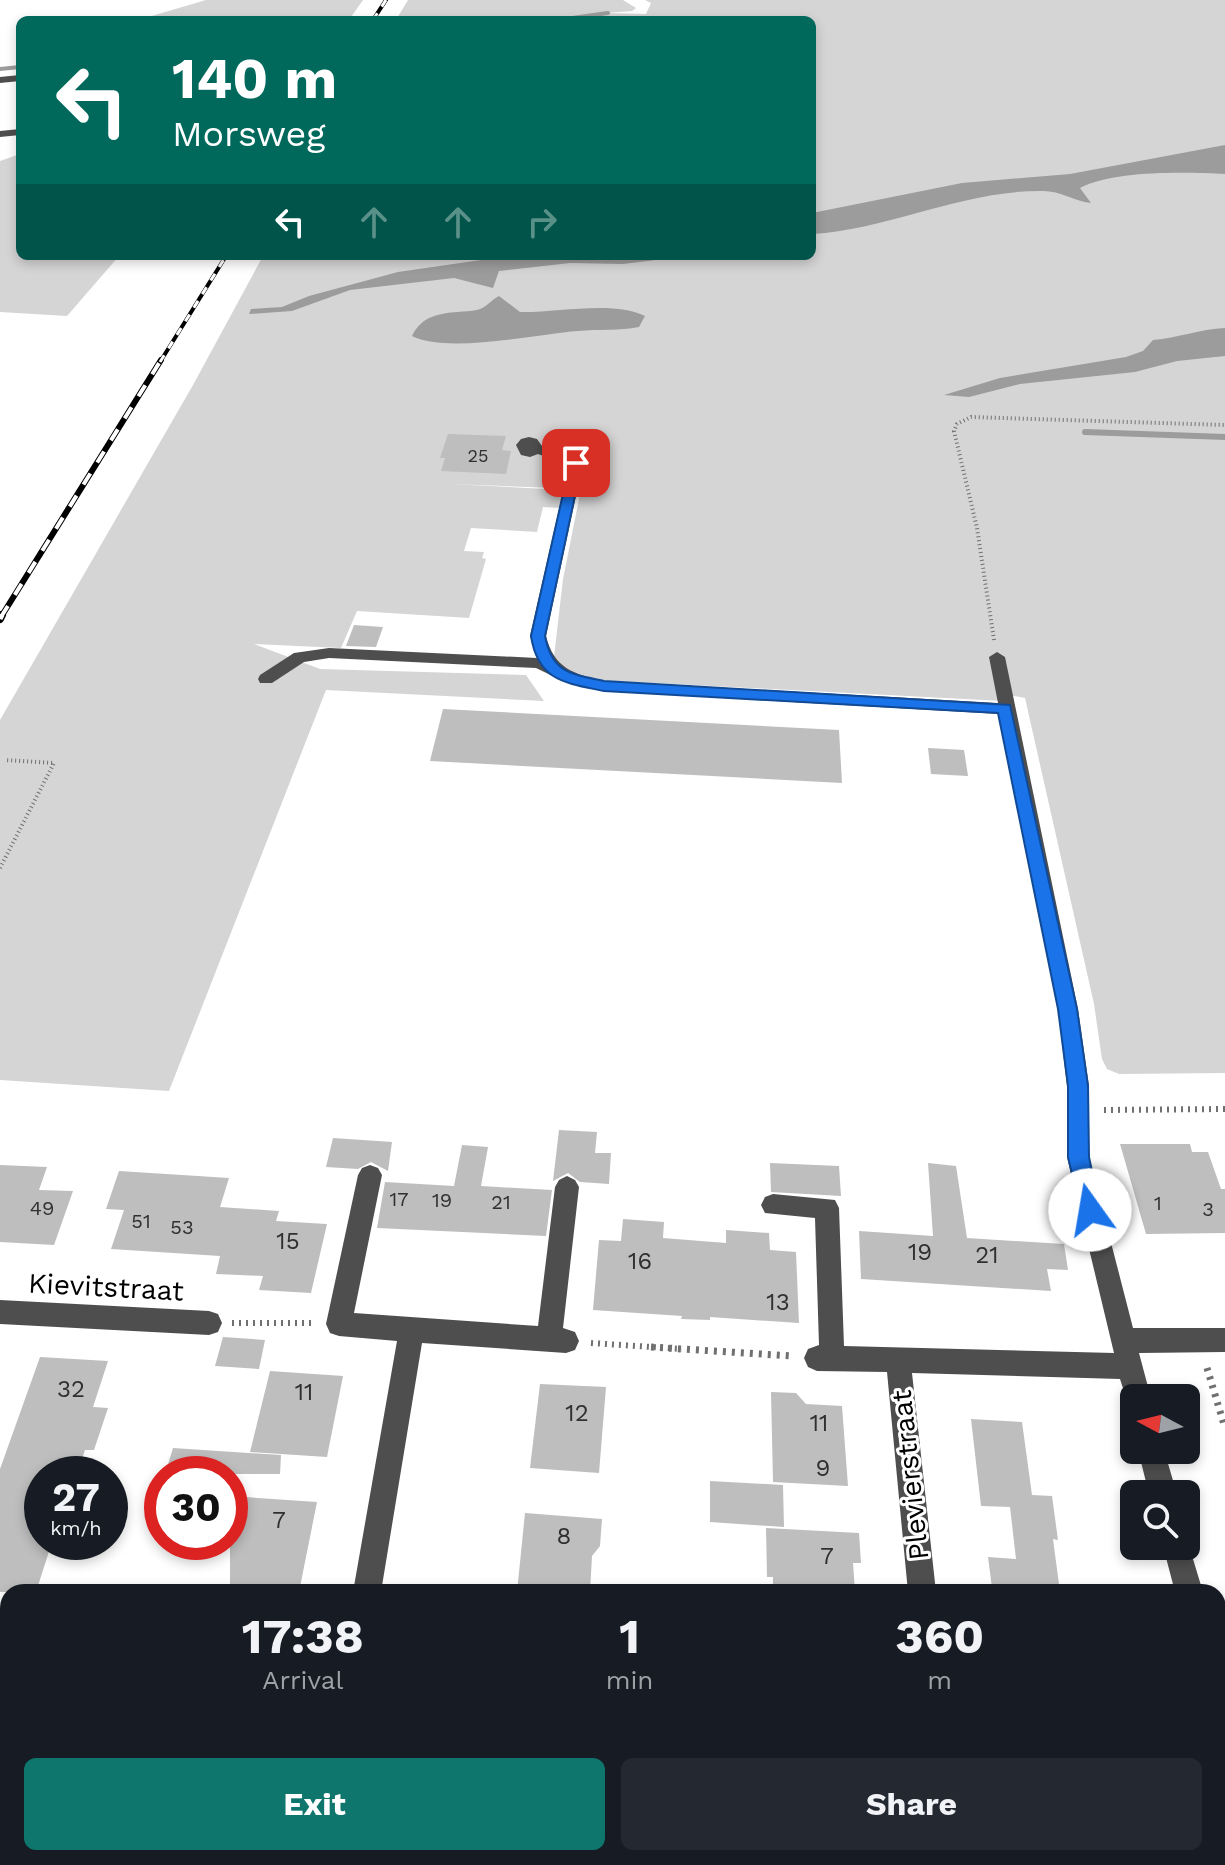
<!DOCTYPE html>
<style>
body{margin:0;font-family:"Work Sans",sans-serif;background:#242831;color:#f1f3f6;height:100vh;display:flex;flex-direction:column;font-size:30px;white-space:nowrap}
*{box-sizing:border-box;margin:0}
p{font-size:26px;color:#9ea1a6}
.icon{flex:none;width:44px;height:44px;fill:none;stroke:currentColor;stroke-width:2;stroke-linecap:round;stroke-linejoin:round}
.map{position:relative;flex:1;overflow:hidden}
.side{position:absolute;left:0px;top:1584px;width:1226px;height:282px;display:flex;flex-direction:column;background:#171b24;border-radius:24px 24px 0 0;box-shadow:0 4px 12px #0003}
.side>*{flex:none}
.hud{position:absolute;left:16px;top:16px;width:800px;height:244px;border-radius:12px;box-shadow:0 4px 12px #0003;background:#00695c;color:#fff;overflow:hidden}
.needle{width:52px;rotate:277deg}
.tools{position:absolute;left:1120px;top:1384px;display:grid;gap:16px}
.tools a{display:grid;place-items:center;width:80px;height:80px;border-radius:12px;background:#171b24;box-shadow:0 4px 12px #0003;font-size:40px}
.speed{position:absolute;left:24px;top:1456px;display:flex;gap:16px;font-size:40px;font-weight:700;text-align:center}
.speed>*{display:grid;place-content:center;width:104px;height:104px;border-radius:50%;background:#171b24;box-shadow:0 4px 12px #0003;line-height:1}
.speed small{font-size:20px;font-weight:400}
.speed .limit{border:12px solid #d22;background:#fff;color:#111}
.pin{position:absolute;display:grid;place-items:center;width:68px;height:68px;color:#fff;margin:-34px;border-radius:16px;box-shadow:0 4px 12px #0006}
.me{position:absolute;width:88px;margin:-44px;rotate:347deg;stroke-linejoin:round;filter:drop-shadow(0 0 6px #0008)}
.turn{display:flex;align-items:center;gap:28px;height:168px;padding:0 24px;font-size:36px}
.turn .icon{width:104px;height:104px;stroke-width:2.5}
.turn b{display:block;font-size:56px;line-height:68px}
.lanes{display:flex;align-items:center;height:76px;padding:0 24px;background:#0003;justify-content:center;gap:40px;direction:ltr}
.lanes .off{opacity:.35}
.eta{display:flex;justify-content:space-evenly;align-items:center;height:136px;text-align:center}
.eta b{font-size:48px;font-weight:700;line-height:56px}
.cta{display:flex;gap:16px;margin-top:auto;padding:16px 24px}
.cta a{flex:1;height:92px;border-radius:12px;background:#0f766e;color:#fff;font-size:32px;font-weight:700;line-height:92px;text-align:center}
.cta a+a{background:#242831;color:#f1f3f6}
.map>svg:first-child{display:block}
.green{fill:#d5d5d5}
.water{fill:#9c9c9c}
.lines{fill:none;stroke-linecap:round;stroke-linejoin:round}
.stream-far1{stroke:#9c9c9c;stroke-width:4}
.stream{stroke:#9c9c9c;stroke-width:6}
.building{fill:#bebebe}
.path-far2{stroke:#707070;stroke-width:4;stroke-dasharray:1 3;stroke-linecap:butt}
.path-far1{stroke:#707070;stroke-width:6;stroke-dasharray:2 5;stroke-linecap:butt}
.path{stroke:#707070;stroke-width:7;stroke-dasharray:3 6;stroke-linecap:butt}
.minor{fill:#4e4e4e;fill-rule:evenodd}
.rail-far2-casing{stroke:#000;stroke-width:4}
.rail-far1-casing{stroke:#000;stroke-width:6}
.rail-casing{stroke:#000;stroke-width:8}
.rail-far2{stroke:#fff;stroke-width:3;stroke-dasharray:8;stroke-linecap:butt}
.rail-far1{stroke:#fff;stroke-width:4;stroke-dasharray:13;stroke-linecap:butt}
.rail{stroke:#fff;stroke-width:5;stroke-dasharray:16;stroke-linecap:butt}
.route{fill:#1a73e8;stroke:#114b97;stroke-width:2}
.labels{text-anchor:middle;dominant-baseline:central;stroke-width:6;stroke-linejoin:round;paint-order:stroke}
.far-number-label{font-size:18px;fill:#303030}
.number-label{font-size:20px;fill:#303030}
.near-number-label{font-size:24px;fill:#303030}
.near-street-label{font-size:28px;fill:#000;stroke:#fff}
</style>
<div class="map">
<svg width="1225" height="1865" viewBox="0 0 1225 1865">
<rect width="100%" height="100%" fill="#fff"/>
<g class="green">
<path d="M206 0H363L349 20H138Z"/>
<path d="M408 0H623L636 8 632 11 606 13 646 14 651 3 645 0H1225V1073L1119 1074 1107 1069 1102 1059 1094 1004 1025 698 1003 694V701L595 680 568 672 554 657 563 579 581 489 451 484 565 490 561 508 543 507 537 532 471 528 464 551 484 552 482 558 486 559 469 618 357 611 341 648 254 644 320 669 526 675 544 701 326 690 169 1091 0 1080V720L193 385 263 256H812V20H396Z"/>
<path d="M20 154V256H119L67 316 0 312V161Z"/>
</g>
<g class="water">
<path d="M1225 145V174C1186 172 1114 170 1080 188L1091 203C1073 201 1061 191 1043 191 963 190 891 229 812 234V213L962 183 1070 174Z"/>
<path d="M509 256H689L623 264 570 263 499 271 493 288 454 278 350 290 292 311 249 314 251 309 282 307 309 296 398 272Z"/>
<path d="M499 296 520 312C555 313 614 300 645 316L639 327C619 331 599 329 578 331 536 334 448 354 412 336 425 309 452 314 477 310 486 308 491 300 499 296Z"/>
<path d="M1225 328V356L1177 361 1135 372 1020 384 969 397 944 395 1000 378 1126 357 1143 351 1153 340C1178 338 1200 329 1225 328Z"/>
</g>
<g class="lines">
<g class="stream-far1">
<path d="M558 20 608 13"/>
<path d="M0 69 20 67"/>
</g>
<path class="stream" d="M1085 432 1225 437"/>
</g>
<g class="building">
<path d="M448 434 506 436 502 450 511 451 506 474 441 471 445 458H440Z"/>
<path d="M354 625 383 627 376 647 346 646Z"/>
<path d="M443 709 839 730 842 783 430 761Z"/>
<path d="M928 748 964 750 968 776 931 774Z"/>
<path d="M559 1130 597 1132 595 1153H611L609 1184 580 1182 568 1173 553 1181Z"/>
<path d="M333 1138 392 1142 388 1171 371 1162 358 1169 326 1167Z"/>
<path d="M1120 1144H1190L1192 1152H1208L1221 1189H1225V1233L1146 1234Z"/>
<path d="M462 1145 488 1147 481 1186 552 1190 546 1236 377 1228 385 1182 454 1186Z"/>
<path d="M770 1163 839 1166 841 1196 771 1192Z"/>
<path d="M928 1163 956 1166 967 1238 1064 1244 1068 1270 1047 1269 1051 1291 861 1279 859 1231 933 1236Z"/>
<path d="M0 1165 47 1167 39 1190 73 1191 54 1245 0 1242Z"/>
<path d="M119 1171 229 1178 220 1207 279 1211 276 1221 327 1224 311 1293 259 1290 263 1276 216 1274 220 1256 111 1249 124 1210 106 1209Z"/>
<path d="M623 1219 664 1222 663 1238 726 1243V1230L769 1233 770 1250 796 1252 799 1323 710 1317V1320L681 1319 682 1316 593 1310 599 1240 621 1241Z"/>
<path d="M223 1337 265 1340 259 1369 215 1366Z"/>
<path d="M40 1357 108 1361 93 1407 108 1408 94 1450H85L77 1474H42V1542H52L36 1592H0V1469Z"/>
<path d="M270 1371 343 1376 327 1457 250 1452Z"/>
<path d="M540 1384 606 1387 599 1473 530 1468Z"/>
<path d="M771 1392 796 1393 806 1404 842 1406 848 1486 773 1482Z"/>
<path d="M971 1419 1022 1422 1032 1495 1052 1496 1058 1540 1053 1539 1060 1592H1006V1588H992L988 1557 1016 1559 1010 1507 981 1506Z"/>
<path d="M173 1448 281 1455 280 1474H165Z"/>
<path d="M710 1481 783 1485 784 1527 710 1522Z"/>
<path d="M230 1496 317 1502 299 1592 230 1590Z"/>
<path d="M525 1513 602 1519 600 1546 592 1556 590 1592H517Z"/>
<path d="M766 1528 859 1533 861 1563H853L855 1592H773V1577H767Z"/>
</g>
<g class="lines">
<g class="path-far2">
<path d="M994 640 977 528 954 431 957 424 971 417 1225 425"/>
<path d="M0 868 54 763 5 760"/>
</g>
<g class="path-far1">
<path d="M1104 1110 1225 1109"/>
<path d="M232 1323H314"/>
<path d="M591 1343 682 1349"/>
</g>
<g class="path">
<path d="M651 1347 792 1356"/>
<path d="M1207 1368 1225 1428"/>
</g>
<g class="minor">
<path d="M20 75V81L0 83V77Z"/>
<path d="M20 129V135L0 137V131Z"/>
<path d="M529 437 537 439 542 446 583 463 546 636C554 668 573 674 604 681L998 703 989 657 997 652 1005 657 1078 1009 1089 1086V1157L1133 1328H1225V1352L1139 1353 1151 1398H1134V1409L1129 1407 1120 1379 912 1373 936 1592H908L887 1372 817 1371 808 1367 804 1358 808 1349 819 1345 815 1218 765 1213 761 1205 765 1197 773 1194 835 1200 839 1208 844 1346 1114 1353 1067 1157V1086L1058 1009 1000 714 604 691 563 681 536 668 329 658 304 662 272 683H260L258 679 260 675 294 653 329 648 537 658 530 636 569 465 538 454 530 457 521 455 516 445 521 439Z"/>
<path d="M370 1165 378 1168 382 1175 354 1313 538 1326 555 1187 559 1180 567 1176 575 1180 579 1187 563 1328 575 1332 579 1341 575 1350 566 1353 422 1343 381 1592H353L397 1341 339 1336 330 1333 326 1324 358 1175 362 1168Z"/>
<path d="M0 1300 209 1311 218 1314 222 1323 218 1332 209 1335 0 1324Z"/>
<path d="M1138 1450H1164L1177 1494H1149Z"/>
<path d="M1186 1536 1203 1592H1175L1163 1546H1186Z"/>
<path d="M1218 1689 1225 1692V1745L1218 1742Z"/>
<path d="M305 1858H337L336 1865H304Z"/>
<path d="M932 1858H964L965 1865H933Z"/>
</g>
<g class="rail-far2-casing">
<g id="rail-far2">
<path d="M373 20 386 0"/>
<path d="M160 362 226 256"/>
</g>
</g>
<g class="rail-far1-casing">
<path id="rail-far1" d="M1 617 161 360"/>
</g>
<g class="rail-casing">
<path id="rail" d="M0 619 2 615"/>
</g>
<use href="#rail-far2" class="rail-far2"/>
<use href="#rail-far1" class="rail-far1"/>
<use href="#rail" class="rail"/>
</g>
<path class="route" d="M576 459 582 463 545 636C552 673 571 674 604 681L1010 705 1077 1009 1088 1086 1089 1157 1100 1210 1097 1217 1090 1220 1082 1217 1068 1157V1086L1058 1009 998 713 604 691C565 683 538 681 531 636L570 463Z"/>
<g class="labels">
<g class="far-number-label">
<text x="478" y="455">25</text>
</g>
<g class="number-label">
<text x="399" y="1199">17</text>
<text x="442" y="1200">19</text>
<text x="501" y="1202">21</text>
<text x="1158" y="1203">1</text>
<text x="42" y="1208">49</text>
<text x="1208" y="1209">3</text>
<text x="141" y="1221">51</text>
<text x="182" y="1227">53</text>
</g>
<g class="near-number-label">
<text x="288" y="1241">15</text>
<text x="920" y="1252">19</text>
<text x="987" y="1255">21</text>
<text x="640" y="1261">16</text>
<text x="778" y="1302">13</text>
<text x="71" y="1389">32</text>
<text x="304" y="1392">11</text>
<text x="577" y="1413">12</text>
<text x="819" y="1423">11</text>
<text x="823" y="1468">9</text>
<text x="279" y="1520">7</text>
<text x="564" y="1536">8</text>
<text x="827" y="1556">7</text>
</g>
<g class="near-street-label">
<text transform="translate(106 1287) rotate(3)">Kievitstraat</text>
<text transform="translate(910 1475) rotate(-96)">Plevierstraat</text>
</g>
</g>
</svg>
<div class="tools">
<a><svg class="needle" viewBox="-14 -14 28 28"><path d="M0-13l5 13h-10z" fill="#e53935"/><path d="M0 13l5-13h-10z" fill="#9ea1a6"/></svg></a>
<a><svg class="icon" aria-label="search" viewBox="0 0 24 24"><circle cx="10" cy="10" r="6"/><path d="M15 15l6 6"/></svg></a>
</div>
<div class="speed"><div>27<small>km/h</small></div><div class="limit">30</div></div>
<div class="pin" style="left:576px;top:463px;background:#d93025"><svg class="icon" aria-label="arrive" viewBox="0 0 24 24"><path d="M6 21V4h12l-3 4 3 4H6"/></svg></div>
<svg class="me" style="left:1090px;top:1210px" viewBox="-20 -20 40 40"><circle r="19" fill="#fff"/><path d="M0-13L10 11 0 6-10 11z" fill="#1a73e8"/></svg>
<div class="hud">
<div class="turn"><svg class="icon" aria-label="left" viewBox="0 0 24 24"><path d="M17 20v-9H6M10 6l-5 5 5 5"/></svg><div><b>140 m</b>Morsweg</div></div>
<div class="lanes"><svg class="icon" aria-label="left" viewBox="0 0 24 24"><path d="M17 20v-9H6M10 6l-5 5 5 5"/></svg><svg class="icon off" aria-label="ahead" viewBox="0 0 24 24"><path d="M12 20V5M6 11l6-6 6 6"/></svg><svg class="icon off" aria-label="ahead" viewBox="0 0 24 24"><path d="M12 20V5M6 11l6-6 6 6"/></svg><svg class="icon off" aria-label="right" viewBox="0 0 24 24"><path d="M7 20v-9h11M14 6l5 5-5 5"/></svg></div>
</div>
<section class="side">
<div class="eta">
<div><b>17:38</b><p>Arrival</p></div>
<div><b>1</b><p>min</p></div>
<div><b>360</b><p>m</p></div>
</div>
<div class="cta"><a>Exit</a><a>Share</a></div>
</section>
</div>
